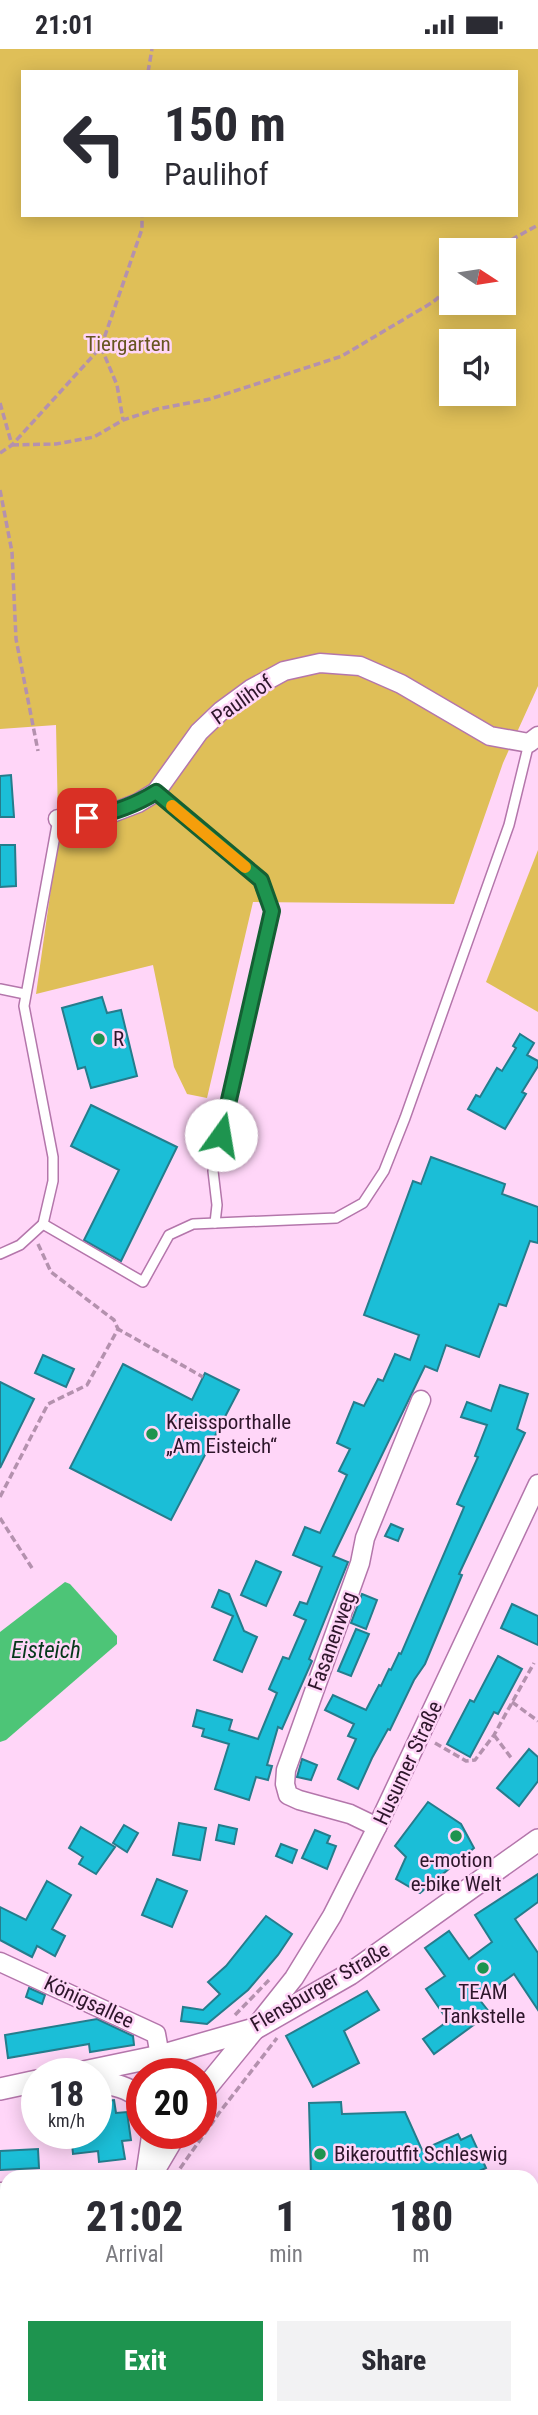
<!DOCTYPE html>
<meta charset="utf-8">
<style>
body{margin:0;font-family:"Roboto Condensed",sans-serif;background:#f2f2f3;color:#2b2b33;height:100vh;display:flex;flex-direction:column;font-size:26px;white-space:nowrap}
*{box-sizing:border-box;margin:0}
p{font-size:23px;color:#7c7c81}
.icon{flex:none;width:38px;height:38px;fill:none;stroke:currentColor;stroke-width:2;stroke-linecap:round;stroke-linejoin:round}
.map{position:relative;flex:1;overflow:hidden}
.details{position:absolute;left:0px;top:2121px;width:539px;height:245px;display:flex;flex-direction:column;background:#fff;border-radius:21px 21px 0 0;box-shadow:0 4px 18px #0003}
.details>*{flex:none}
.guide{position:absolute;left:21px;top:21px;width:497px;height:147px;border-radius:0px;box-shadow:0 4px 18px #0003;background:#fff;color:#2b2b33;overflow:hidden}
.needle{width:46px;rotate:102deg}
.fabs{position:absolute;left:439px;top:189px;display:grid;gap:14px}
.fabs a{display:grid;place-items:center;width:77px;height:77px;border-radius:0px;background:#fff;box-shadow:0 4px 18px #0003;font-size:35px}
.speed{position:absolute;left:21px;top:2009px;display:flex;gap:14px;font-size:35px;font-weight:700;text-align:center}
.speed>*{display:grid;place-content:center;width:91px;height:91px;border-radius:50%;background:#fff;box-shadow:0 4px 18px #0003;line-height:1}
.speed small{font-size:18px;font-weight:400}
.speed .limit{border:10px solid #d22;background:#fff;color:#111}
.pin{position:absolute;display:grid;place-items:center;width:60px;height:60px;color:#fff;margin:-30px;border-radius:14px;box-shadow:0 4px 10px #0006}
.me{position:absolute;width:77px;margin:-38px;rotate:13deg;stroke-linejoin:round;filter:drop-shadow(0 0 5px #0008)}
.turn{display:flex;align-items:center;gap:24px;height:147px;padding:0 28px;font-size:32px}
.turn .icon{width:91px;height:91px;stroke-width:2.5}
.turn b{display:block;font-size:49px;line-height:60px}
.eta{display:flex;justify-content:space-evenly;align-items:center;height:119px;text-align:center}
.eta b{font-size:42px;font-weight:800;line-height:49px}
.action{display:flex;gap:14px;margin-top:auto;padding:14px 28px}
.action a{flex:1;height:80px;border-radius:0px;background:#1e944f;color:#fff;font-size:28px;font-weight:800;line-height:80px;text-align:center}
.action a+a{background:#f2f2f3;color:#2b2b33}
.status{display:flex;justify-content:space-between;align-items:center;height:49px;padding:0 35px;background:#fff;direction:ltr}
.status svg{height:19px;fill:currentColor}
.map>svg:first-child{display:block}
.green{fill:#dfbf58;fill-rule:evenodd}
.water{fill:#4dc577}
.building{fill:#1bbed7;stroke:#257c8c;stroke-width:2}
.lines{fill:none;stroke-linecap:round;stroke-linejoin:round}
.service-casing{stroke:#b476ab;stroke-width:12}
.minor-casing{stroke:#b476ab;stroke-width:21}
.tertiary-casing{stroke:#b476ab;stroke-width:24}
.path{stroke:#b491ae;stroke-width:3.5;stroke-dasharray:7 3.5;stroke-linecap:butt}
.service{stroke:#fff;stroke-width:9}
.minor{stroke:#fff;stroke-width:18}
.tertiary{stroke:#fff;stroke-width:21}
.route-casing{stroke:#146033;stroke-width:18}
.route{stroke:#1e944f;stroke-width:12}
.slow{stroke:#f59e0b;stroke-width:12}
.poi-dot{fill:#1e944f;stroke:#ffd6f8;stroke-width:2.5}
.labels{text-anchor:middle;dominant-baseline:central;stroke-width:5;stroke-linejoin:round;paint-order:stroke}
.park-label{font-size:21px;fill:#665520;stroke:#ffd6f8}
.street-label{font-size:21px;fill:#2e162b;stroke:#ffd6f8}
.poi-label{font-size:21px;fill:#2e162b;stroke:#ffd6f8;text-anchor:start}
.water-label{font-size:23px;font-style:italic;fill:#06391b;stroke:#ffd6f8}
</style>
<div class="status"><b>21:01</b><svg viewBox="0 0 49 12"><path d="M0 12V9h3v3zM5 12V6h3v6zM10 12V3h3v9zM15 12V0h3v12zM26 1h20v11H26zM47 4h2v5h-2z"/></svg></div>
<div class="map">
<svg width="538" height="2366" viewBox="0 0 538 2366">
<rect width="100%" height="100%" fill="#ffd6f8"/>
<g class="green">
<path d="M0 0H538V637L503 714 454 855 253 853 207 1049 187 1045 174 1018 153 916 36 945 55 811 58 770 56 676 0 680ZM23 23H516V166H23ZM452 201H504V254H452ZM452 292H504V345H452Z"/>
<path d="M538 801V963L486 933Z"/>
</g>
<path class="water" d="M65 1533 70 1535 117 1587V1595L6 1691 0 1693V1583Z"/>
<g class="building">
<path d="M11 726 14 768H0V727Z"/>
<path d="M0 796H15L16 837 0 838Z"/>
<path d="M102 948 107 964 121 961 137 1027 91 1039 85 1018 78 1020 62 959Z"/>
<path d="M520 985 534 994 527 1006 538 1012V1017L522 1043 526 1045 505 1080 468 1060 476 1046 480 1048 497 1019 502 1022 516 999 513 997Z"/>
<path d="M91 1056 177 1098 121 1212 84 1191 119 1121 71 1097Z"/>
<path d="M431 1108 505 1135 502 1145 538 1158V1194L530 1192 506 1257 499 1255 479 1308 446 1296 437 1322 425 1317 333 1507 348 1513 309 1610 312 1612 282 1680 278 1678 267 1716 272 1717 268 1731 256 1728 249 1751 215 1740 229 1695 202 1687 204 1680 193 1677 197 1661 232 1671 229 1681 258 1690 277 1644 269 1640 283 1608 289 1610 306 1571 294 1566 300 1553 307 1555 322 1518 293 1506 305 1478 320 1484 347 1426 339 1422 350 1400 337 1394 354 1353 364 1357 378 1330 383 1332 395 1305 410 1311 419 1286 364 1266 413 1132 421 1135Z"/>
<path d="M43 1306 74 1320 66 1338 35 1324Z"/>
<path d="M123 1315 192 1351 205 1324 239 1341 171 1471 70 1419Z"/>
<path d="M0 1333 34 1350 0 1419Z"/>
<path d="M500 1336 528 1345 517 1380 525 1384 459 1525 462 1526 425 1615 414 1631 390 1681 388 1680 372 1709 358 1740 338 1730 356 1690 348 1687 354 1675 325 1661 333 1646 366 1661 379 1636 381 1637 389 1620 391 1621 399 1604 401 1605 462 1463 464 1458 457 1455 478 1408 475 1407 487 1376 461 1368 467 1353 491 1362Z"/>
<path d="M391 1475 403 1480 398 1492 385 1487Z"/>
<path d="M256 1512 281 1523 266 1557 241 1546Z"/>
<path d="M219 1541 229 1545 244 1582 257 1588 242 1623 214 1611 233 1567 212 1558Z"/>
<path d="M362 1545 377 1551 366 1580 351 1574Z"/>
<path d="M512 1555 538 1567V1596L501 1579Z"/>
<path d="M356 1580 369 1585 351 1627 338 1622Z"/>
<path d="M498 1607 522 1620 498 1665 494 1663 470 1708 447 1695 470 1651 474 1653Z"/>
<path d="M529 1700 538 1708V1732L519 1757 497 1739Z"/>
<path d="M302 1710 317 1716 311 1731 297 1728Z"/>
<path d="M428 1753 461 1775 474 1799 420 1844 396 1830 406 1808 395 1797Z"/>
<path d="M179 1774 206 1779 200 1811 173 1806Z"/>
<path d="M124 1776 138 1784 127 1803 113 1794Z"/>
<path d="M219 1776 237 1780 234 1795 216 1791Z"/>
<path d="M81 1778 115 1798 96 1825 79 1815 83 1808 69 1799Z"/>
<path d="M315 1781 330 1787 327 1794 336 1797 327 1820 302 1809Z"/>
<path d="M281 1795 297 1801 292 1814 276 1807Z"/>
<path d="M538 1825V1853L515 1870 538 1904V1961L514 1925 479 1950 490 1964 434 2005 423 1990 448 1972 426 1940 445 1927 425 1899 449 1882 469 1910 492 1893 475 1866Z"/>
<path d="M157 1830 187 1842 172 1878 142 1866Z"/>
<path d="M47 1832 71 1846 52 1880 65 1887 55 1907 37 1897 32 1908 0 1891V1858L26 1871Z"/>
<path d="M266 1867 292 1885 278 1906 248 1941 207 1975 181 1972 183 1958 203 1961 220 1945 208 1933 226 1917Z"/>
<path d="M29 1939 45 1946 42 1955 26 1948Z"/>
<path d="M367 1942 379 1961 344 1982 359 2014 313 2038 286 1987Z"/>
<path d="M97 1970 133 1987 134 1996 90 2003 89 1995 8 2009 5 1986Z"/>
<path d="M114 2051 116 2064 127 2063 131 2091 122 2092 125 2110 99 2113 98 2102 73 2105 71 2084H96V2053Z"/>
<path d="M341 2053 342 2065 405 2063 422 2101 458 2085 461 2091 471 2086 486 2119 466 2128H311L309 2054Z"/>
<path d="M38 2100 39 2119 0 2121V2102Z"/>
</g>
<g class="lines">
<g class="service-casing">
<g id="service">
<path d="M156 743 261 831 272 862 213 1122 217 1156 215 1174"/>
<path d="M58 770 24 957 53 1108V1132L43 1175 143 1233 169 1186 193 1175 336 1169 363 1154 384 1122 405 1069 509 776 529 694"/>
<path d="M0 940 25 945"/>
<path d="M0 1205 20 1196 43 1175"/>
</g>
</g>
<g class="minor-casing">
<g id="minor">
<path d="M58 770 87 769 112 764 138 754 156 743 199 683 221 662 251 640 284 622 320 614 360 617 401 635 490 687 529 694 538 687"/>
<path d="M377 1778 350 1765 299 1751 288 1746 285 1735 286 1721 360 1514 365 1489 421 1351"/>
<path d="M0 1913 156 1985 160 2007"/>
<path d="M256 1977 294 1929 332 1867 377 1778 538 1435"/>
<path d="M0 2143H7"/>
<path d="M0 2290 7 2294"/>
<path d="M532 2325 538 2324"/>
<path d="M74 2359 85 2366"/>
<path d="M291 2366 323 2359"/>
</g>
</g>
<g class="tertiary-casing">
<g id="tertiary">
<path d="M74 2025 160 2007 254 1980 350 1925 538 1791"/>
<path d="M96 2033C114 2035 128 2038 142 2050"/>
<path d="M0 2040 37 2032"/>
<path d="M201 2045 254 1980"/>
<path d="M147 2124 153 2084"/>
<path d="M150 2128 176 2084"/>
<path d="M2 2366 7 2359"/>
</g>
</g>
<g class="path">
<path d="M148 23 152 0"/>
<path d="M493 201 538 176"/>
<path d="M101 298 117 336 123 371"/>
<path d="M0 354 12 396"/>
<path d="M12 396 56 395 94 388 123 371 157 360 210 350 342 307 433 253 452 237"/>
<path d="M0 404 12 396 101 298 142 180V166"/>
<path d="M0 441 12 503 16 590 38 702"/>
<path d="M38 1195 51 1223 114 1271 118 1280"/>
<path d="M0 1448 48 1355 87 1336 118 1280 203 1328"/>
<path d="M0 1469 32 1519"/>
<path d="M512 1653 538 1672"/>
<path d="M494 1686 512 1710"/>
<path d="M435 1694 466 1712 475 1711 494 1686 534 1614"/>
<path d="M235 1966 269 1931"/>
<path d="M174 2128 219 2064 277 1989"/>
<path d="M532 2199 538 2197"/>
<path d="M532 2248 538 2246"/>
<path d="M532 2272 538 2286"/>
<path d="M532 2300 538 2299"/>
</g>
<use href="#service" class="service"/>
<use href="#minor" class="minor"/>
<use href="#tertiary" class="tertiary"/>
</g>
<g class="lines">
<g class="route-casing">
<path id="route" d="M87 769C113 764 134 757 156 743L261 831 272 862 221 1086"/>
</g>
<use href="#route" class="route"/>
<path class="slow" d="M172 757 245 818"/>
</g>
<g class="poi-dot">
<circle cx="99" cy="990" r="7"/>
<circle cx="152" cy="1385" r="7"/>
<circle cx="456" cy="1787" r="7"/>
<circle cx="483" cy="1919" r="7"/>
<circle cx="320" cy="2105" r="7"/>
</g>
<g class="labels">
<g class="park-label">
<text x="128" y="295">Tiergarten</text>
</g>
<g class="street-label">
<text transform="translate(242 651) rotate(-35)">Paulihof</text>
<text transform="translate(332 1592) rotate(-70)">Fasanenweg</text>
<text transform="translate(408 1714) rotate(-65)">Husumer Straße</text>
<text transform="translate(320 1938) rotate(-30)">Flensburger Straße</text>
<text transform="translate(89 1953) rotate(25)">Königsallee</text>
</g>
<g class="poi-label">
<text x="113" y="990">R</text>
<text x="166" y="1373">Kreissporthalle<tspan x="166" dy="24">„Am Eisteich“</tspan></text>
<text x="456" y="1811" text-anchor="middle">e-motion<tspan x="456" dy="24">e-bike Welt</tspan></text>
<text x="483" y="1943" text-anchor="middle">TEAM<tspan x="483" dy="24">Tankstelle</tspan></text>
<text x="334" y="2105">Bikeroutfit Schleswig</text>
</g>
<g class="water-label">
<text x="46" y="1601">Eisteich</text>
</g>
</g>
</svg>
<div class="fabs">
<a><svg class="needle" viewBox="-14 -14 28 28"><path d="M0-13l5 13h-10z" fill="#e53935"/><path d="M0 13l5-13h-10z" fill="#7c7c81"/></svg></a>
<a><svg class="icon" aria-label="sound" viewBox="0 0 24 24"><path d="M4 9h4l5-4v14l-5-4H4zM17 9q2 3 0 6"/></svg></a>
</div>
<div class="speed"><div>18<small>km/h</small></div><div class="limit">20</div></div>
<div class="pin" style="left:87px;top:769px;background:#d93025"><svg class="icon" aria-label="arrive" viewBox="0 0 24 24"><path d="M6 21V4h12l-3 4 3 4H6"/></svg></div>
<svg class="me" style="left:221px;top:1086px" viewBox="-20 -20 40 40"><circle r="19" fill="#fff"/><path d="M0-13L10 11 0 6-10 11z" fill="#1e944f"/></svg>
<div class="guide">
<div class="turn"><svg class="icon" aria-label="left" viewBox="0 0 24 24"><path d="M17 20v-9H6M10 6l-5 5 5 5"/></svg><div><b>150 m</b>Paulihof</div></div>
</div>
<section class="details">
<div class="eta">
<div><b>21:02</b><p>Arrival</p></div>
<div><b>1</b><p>min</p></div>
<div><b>180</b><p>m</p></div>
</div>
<div class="action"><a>Exit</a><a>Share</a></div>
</section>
</div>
